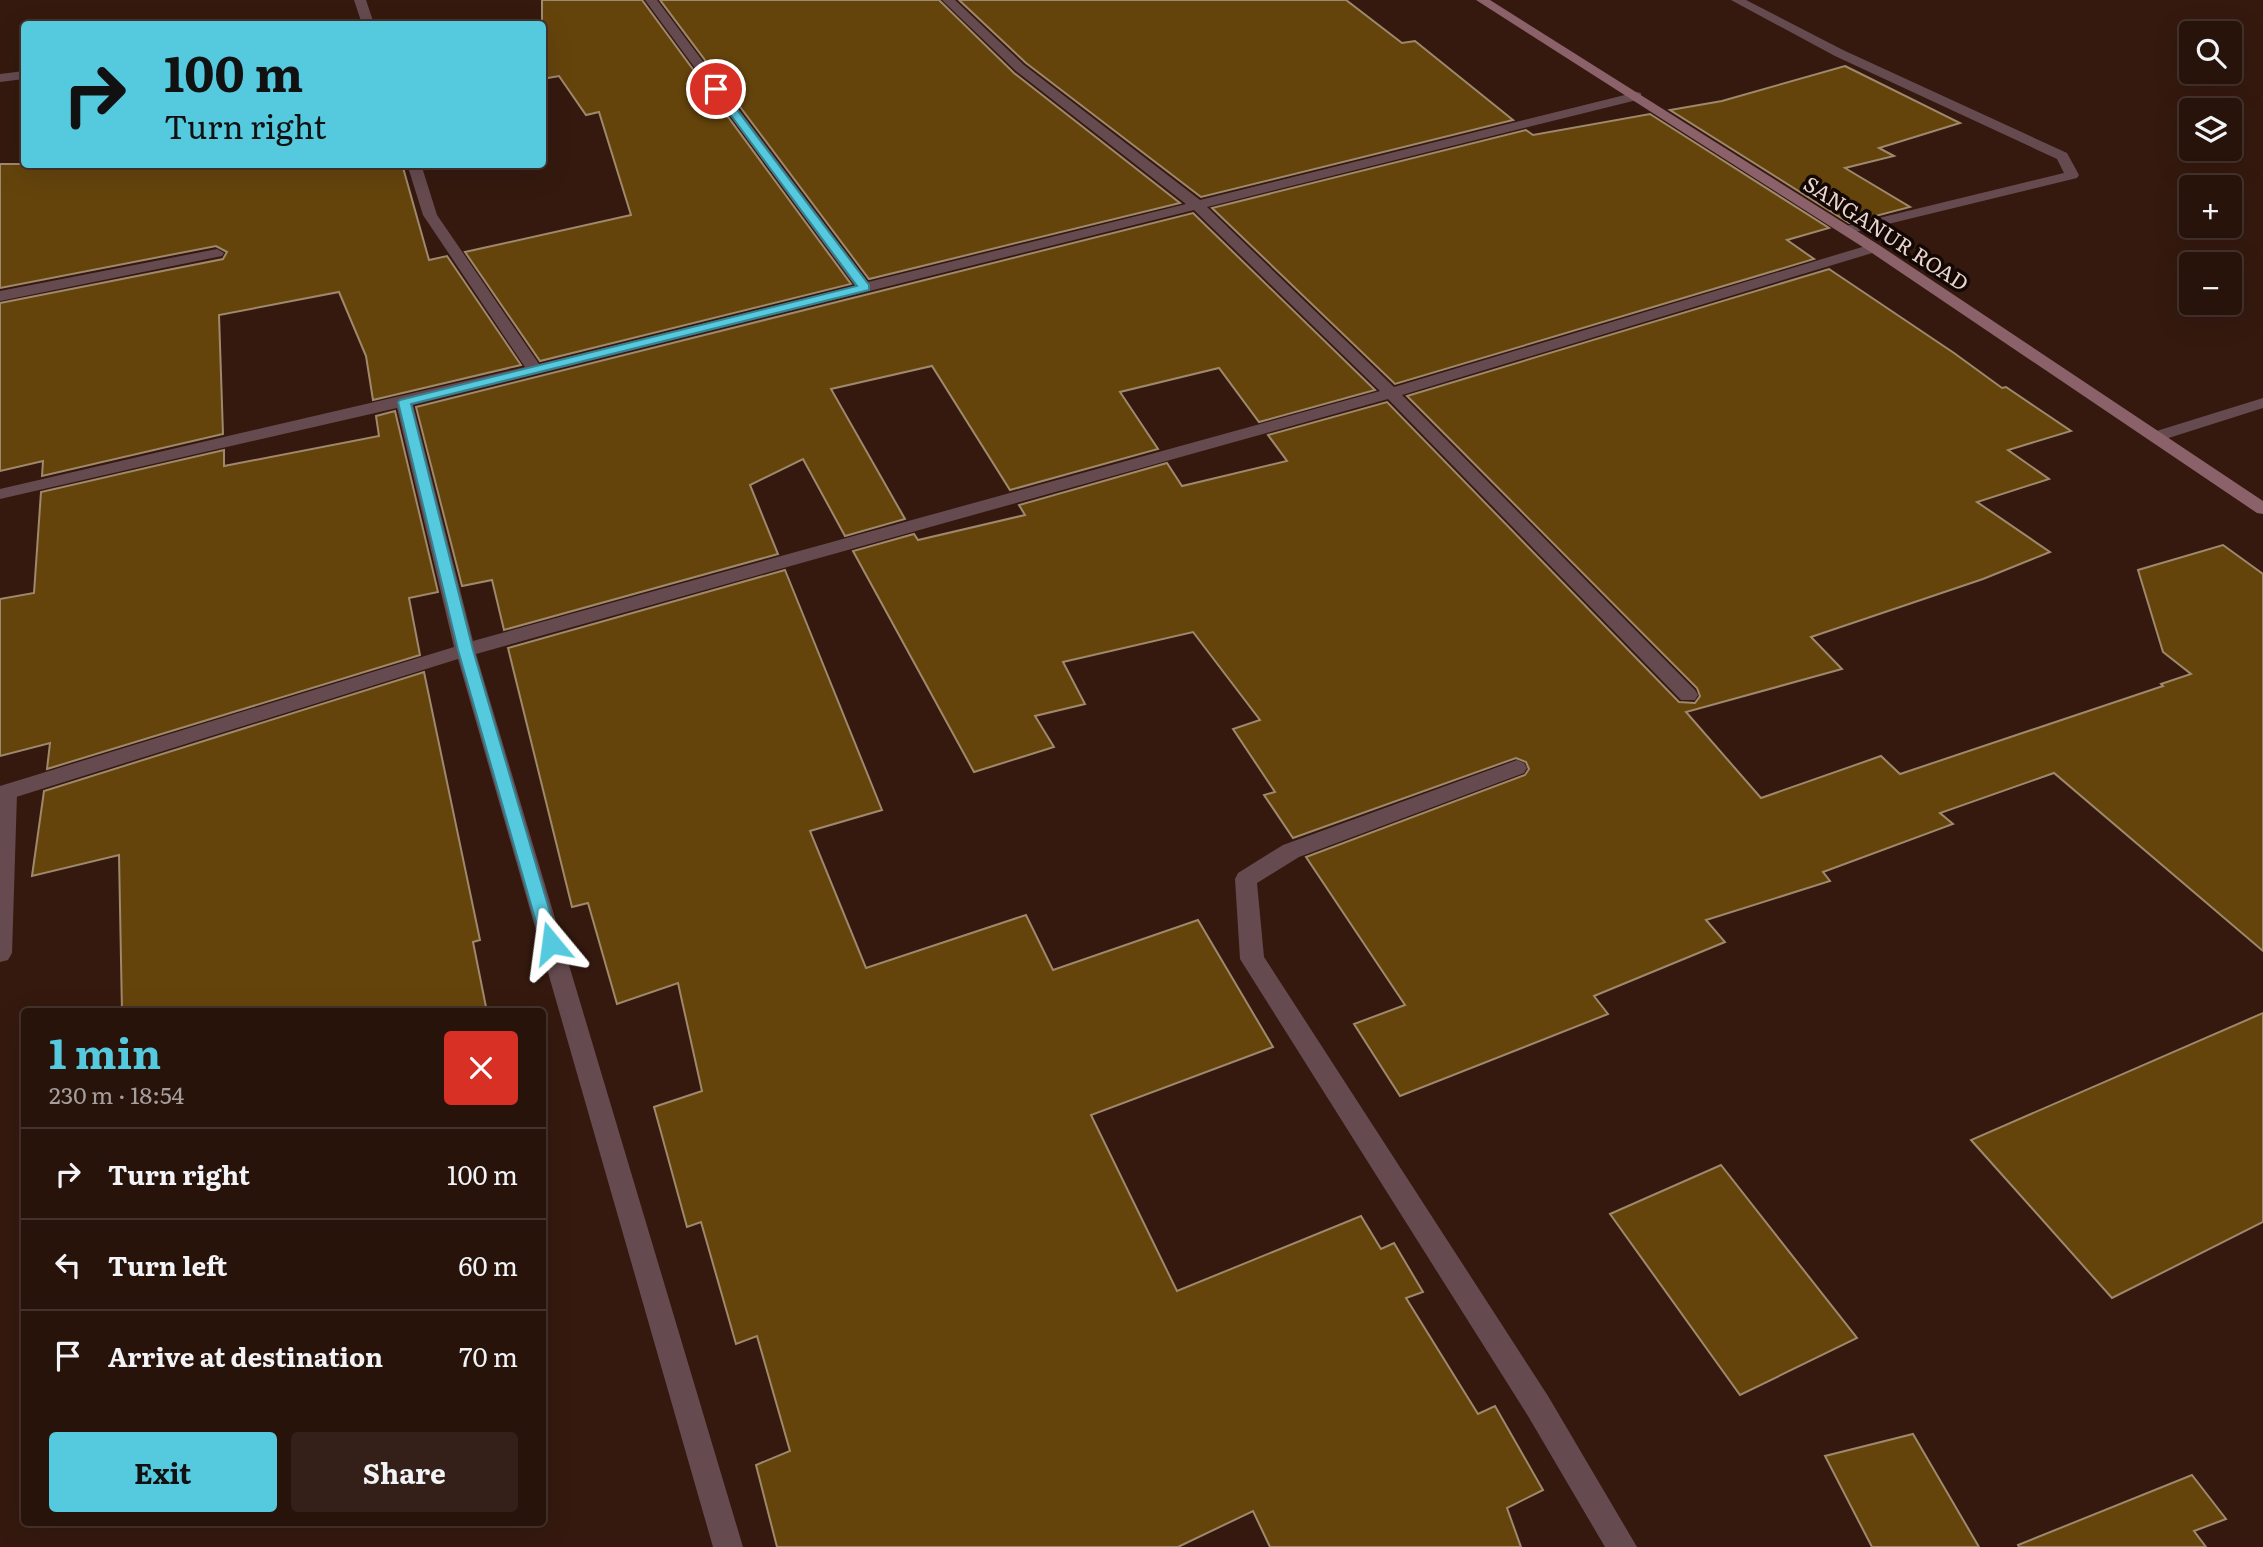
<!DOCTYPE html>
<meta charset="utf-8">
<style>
body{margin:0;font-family:Literata,serif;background:#342019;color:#f1f3f6;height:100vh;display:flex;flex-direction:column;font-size:26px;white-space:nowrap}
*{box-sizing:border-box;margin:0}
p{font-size:23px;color:#a59e9d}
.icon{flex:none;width:38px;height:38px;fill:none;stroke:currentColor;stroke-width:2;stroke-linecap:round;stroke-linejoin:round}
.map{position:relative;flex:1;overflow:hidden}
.side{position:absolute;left:21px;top:1008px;width:525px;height:518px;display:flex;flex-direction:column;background:#28130b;border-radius:7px;box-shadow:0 7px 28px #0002,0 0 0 2px #44322c}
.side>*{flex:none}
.hud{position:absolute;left:21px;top:21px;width:525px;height:147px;border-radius:7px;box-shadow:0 7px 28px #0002,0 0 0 2px #44322c;background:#55cadf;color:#111;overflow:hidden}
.controls{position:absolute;left:2179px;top:21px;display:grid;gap:14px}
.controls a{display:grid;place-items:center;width:63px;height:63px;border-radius:7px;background:#28130b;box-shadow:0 7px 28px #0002,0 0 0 2px #44322c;font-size:35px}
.pin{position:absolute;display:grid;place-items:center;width:60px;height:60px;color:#fff;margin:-30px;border:4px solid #fff;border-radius:50%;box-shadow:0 2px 7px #0007}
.me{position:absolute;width:77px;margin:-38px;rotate:344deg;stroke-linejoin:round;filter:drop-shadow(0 0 5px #0008)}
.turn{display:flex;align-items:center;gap:24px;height:147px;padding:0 28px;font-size:32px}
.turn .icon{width:91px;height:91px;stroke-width:2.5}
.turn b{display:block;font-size:49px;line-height:60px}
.round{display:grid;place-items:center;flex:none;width:74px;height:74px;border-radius:7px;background:#342019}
.summary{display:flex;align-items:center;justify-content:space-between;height:119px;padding:0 28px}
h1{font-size:42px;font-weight:700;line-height:52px;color:#55cadf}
.primary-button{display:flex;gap:14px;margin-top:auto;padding:14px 28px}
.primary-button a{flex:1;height:80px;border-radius:7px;background:#55cadf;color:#111;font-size:28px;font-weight:700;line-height:80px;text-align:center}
.primary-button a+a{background:#342019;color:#f1f3f6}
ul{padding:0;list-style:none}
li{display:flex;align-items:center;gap:21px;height:91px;padding:0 28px;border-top:2px solid #44322c}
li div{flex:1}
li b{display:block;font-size:26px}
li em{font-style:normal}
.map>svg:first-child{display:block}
.building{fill:#65440c;stroke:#9e896c;stroke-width:2}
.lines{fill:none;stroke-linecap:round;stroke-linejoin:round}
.lane{fill:#654b50;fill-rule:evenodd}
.street{fill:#654b50;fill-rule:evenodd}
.secondary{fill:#8b616a;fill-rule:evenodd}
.route{fill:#55cadf;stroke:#378391;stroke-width:2}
.labels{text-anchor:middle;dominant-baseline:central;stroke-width:7;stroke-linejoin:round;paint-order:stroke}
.far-street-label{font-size:21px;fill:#ead6d0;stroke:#140804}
</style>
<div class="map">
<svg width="2263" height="1547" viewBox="0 0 2263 1547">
<rect width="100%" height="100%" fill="#35190f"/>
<g class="building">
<path d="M542 0H642L851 284 540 361 465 252 631 215 599 112 586 115 559 76 542 79Z"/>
<path d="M660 0H939L1014 73 1180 203 869 279Z"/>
<path d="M959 0H1346L1402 43 1415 41 1513 120 1201 197 1026 63Z"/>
<path d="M1845 66 1960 123 1879 148 1894 156 1845 168 1910 207 1849 223 1670 110 1722 101Z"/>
<path d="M1650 114 1829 228 1787 240 1814 259 1395 384 1212 208 1526 130 1533 135Z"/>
<path d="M0 164H402L429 260 447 256 521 365 373 400 366 356 339 292 219 315 223 434 42 476 43 461 0 471V303L223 259 227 252 216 246 0 288Z"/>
<path d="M1193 213 1375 390 1259 422 1219 368 1120 392 1158 449 1010 490 932 366 831 389 905 519 845 536 803 459 750 485 778 554 504 630 492 580 462 586 416 407Z"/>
<path d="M1829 269 1954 353 2002 388 2006 387 2071 431 2008 450 2049 479 1977 502 2050 552 1983 579 1811 637 1842 669 1686 712 1761 798 1881 756 1900 774 2163 686 2161 684 2191 674 2163 652 2138 570 2223 545 2263 574V951L2054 773 1940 813 1953 824 1823 872 1830 881 1706 920 1725 942 1594 996 1608 1014 1400 1096 1354 1024 1405 1005 1306 857 1525 775 1529 769 1526 762 1516 758 1293 838 1264 795 1275 792 1233 729 1260 720 1193 632 1063 662 1085 704 1035 716 1054 747 974 772 853 551 914 534 918 540 1025 515 1019 505 1167 463 1182 486 1287 461 1268 435 1387 402 1679 702 1695 703 1700 696 1697 688 1407 396Z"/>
<path d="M395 411 438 592 409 598 420 655 47 769 50 743 0 756V599L34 593 41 492 224 450V466L379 436 376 416Z"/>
<path d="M785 570 882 810 810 831 866 968 1026 915 1053 970 1198 920 1273 1047 1091 1115 1177 1291 1361 1216 1381 1249 1394 1243 1423 1292 1406 1298 1478 1414 1495 1406 1543 1490 1507 1508 1521 1547H1270L1253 1511 1178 1547H777L756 1465 790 1451 757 1336 736 1344 701 1222 687 1227 654 1107 702 1091 678 983 617 1004 588 903 572 907 508 648Z"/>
<path d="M424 672 480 940 473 942 487 1012H122L119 855 32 876 44 791Z"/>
<path d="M2263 1013V1222L2112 1298 1971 1140Z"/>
<path d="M1721 1165 1857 1338 1740 1395 1610 1214Z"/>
<path d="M1913 1434 1979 1547H1872L1825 1456Z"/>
<path d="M2192 1475 2226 1519 2194 1531 2206 1547H2019L2018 1545Z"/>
</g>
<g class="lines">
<g class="lane">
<path d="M2263 398V408L2156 442 2148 437 2150 433Z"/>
<path d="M6 785 14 788 17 793 12 953 8 960 0 962V787Z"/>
</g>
<g class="street">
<path d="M354 0H366L374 24H362Z"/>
<path d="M645 0H657L868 282 1186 204 1016 71 942 0H955L1024 65 1200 200 1637 92 1641 93V99L1207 207 1394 387 1869 245H1879L1881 248 1879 251 1402 395 1695 690 1698 695 1695 700H1681L1388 399 476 654 743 1547H713L458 659 0 802V786L454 647 397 408 0 499V489L525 367 423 215 407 164H421L437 215 539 364 855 286ZM1194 210 1380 391 473 641 413 405Z"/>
<path d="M1731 0H1746L1843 50 2067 153 2079 175 2077 178 1847 234 1842 233V227L2064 173 2057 159 1835 56Z"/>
<path d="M24 71V79L0 82V74Z"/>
<path d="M217 249 224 253 222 256 0 301V291Z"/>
<path d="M1517 760 1524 763 1527 768 1524 773 1299 857 1257 883 1264 957 1548 1396 1637 1547H1605L1528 1416 1240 959 1235 879 1238 873 1283 845Z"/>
</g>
<path class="secondary" d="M1476 0H1490L1879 245 2263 501V514L2257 513 1869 251Z"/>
</g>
<path class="route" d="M713 87H720L869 285V290L411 404 473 650 559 943 557 948H544L542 943 458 650 398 402 400 400 857 286 713 91Z"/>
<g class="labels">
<g class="far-street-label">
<text transform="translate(1887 232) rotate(33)">SANGANUR ROAD</text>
</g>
</g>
</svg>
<div class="controls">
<a><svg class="icon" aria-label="search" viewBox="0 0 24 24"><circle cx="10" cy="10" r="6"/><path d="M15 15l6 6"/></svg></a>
<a><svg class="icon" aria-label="layers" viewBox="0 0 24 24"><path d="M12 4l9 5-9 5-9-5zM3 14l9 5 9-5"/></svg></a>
<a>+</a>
<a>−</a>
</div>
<div class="pin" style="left:716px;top:89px;background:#d93025"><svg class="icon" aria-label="arrive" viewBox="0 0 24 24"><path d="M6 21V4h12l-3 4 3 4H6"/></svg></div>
<svg class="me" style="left:551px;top:943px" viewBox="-20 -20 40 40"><path d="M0-17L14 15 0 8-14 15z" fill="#55cadf" stroke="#fff" stroke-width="4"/></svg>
<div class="hud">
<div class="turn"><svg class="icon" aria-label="right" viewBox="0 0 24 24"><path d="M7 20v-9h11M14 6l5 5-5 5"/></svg><div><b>100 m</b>Turn right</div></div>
</div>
<section class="side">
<div class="summary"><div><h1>1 min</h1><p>230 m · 18:54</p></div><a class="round" style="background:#d93025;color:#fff"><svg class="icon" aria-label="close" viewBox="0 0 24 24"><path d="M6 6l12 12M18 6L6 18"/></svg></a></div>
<ul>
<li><svg class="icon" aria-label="right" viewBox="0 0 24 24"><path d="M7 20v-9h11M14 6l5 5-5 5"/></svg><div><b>Turn right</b></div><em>100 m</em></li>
<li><svg class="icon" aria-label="left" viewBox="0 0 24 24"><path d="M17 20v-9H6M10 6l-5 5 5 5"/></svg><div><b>Turn left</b></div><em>60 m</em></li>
<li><svg class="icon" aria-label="arrive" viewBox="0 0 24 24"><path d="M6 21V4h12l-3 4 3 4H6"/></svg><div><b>Arrive at destination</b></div><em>70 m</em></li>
</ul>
<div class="primary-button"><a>Exit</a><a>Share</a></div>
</section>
</div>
